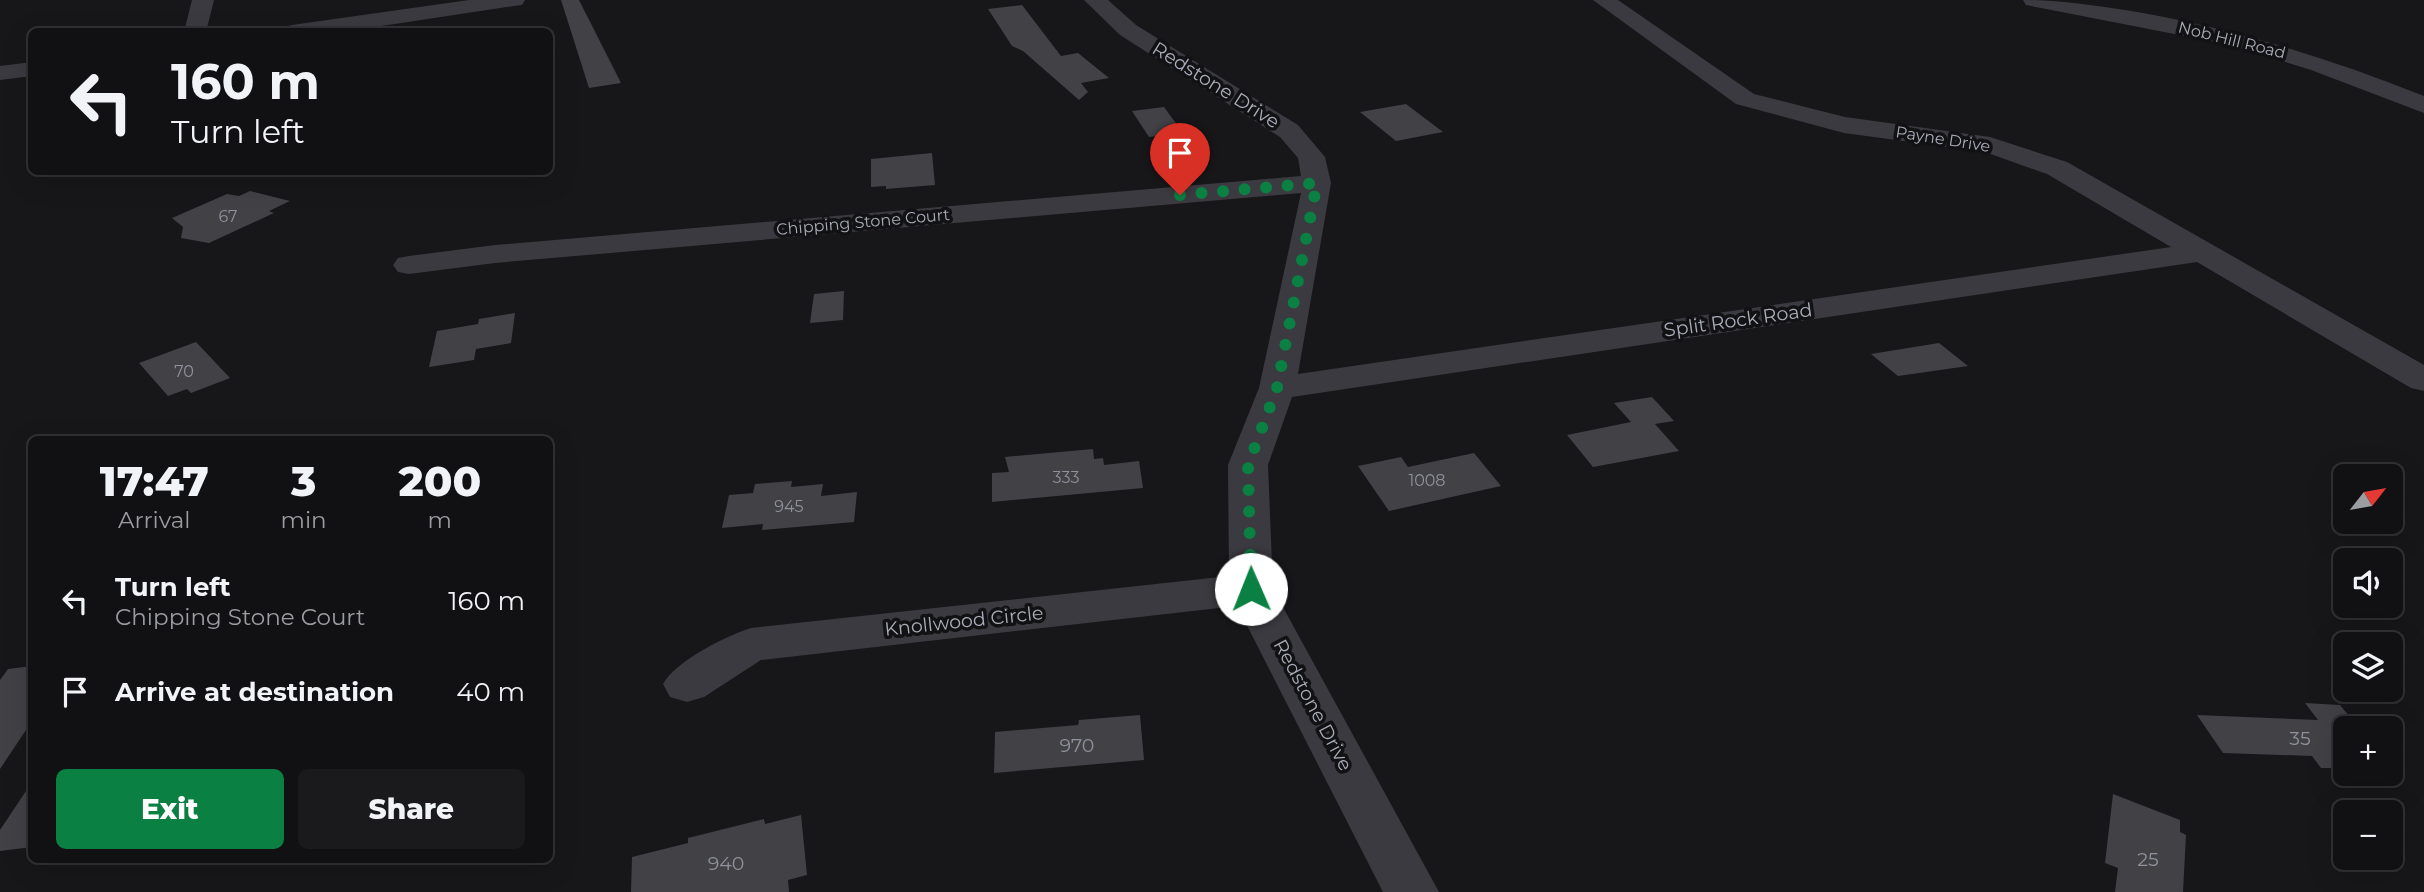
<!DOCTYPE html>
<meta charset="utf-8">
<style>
body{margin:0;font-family:Montserrat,sans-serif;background:#1a1a1c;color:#f1f3f6;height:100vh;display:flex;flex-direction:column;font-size:26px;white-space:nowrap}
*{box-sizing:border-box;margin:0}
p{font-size:23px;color:#9c9da0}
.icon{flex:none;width:38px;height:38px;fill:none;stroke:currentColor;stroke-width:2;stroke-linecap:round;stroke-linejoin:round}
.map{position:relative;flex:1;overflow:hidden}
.panel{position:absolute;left:28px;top:436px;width:525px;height:427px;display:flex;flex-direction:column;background:#111113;border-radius:10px;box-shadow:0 7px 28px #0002,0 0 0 2px #303133}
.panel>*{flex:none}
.top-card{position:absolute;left:28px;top:28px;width:525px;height:147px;border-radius:10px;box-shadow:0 7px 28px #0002,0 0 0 2px #303133;background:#111113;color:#f1f3f6;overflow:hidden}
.needle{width:46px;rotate:59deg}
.controls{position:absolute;left:2333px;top:464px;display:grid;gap:14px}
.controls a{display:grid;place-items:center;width:70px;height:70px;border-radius:10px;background:#111113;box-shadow:0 7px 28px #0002,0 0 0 2px #303133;font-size:35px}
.pin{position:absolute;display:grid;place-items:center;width:60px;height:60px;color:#fff;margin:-72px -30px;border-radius:50% 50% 50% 0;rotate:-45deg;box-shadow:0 0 7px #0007}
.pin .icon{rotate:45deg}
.me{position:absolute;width:77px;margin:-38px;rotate:359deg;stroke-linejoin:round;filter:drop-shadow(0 0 5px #0008)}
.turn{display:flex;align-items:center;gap:24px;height:147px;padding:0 28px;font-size:32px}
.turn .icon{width:91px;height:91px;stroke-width:2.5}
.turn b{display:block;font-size:49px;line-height:60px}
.eta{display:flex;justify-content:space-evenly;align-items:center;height:119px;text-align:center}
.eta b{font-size:42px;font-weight:800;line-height:49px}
.button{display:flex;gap:14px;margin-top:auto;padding:14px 28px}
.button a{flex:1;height:80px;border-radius:10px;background:#0b8043;color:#fff;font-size:28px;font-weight:800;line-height:80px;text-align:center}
.button a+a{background:#1a1a1c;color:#f1f3f6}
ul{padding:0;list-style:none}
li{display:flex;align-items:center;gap:21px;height:91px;padding:0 28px}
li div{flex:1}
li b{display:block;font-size:26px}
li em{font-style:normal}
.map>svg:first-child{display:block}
.building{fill:#424146}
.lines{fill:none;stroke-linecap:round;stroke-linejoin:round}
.minor{fill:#3a3a40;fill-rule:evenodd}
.route{stroke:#0b8043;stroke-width:12;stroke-dasharray:0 21.6}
.labels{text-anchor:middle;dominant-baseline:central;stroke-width:7;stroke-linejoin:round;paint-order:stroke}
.far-street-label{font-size:16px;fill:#a9acb9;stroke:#121214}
.number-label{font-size:16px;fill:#8f919c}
.street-label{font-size:19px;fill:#a9acb9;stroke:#121214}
.near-number-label{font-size:19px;fill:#8f919c}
</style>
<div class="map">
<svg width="2424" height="892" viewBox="0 0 2424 892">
<rect width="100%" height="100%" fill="#171719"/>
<g class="building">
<path d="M561 0H579L621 83 589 88Z"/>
<path d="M1022 5 1061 56 1078 53 1109 78 1081 83 1088 92 1079 100 1023 51 1012 46 988 9Z"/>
<path d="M1406 104 1443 132 1396 141 1360 112Z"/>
<path d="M1164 107 1183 133 1149 137 1132 111Z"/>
<path d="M932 153 935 185 886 189V186L871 187V159Z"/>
<path d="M250 191 290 201 269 211 274 213 209 243 181 238 183 227 172 218 227 194 239 196Z"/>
<path d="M844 291 843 320 810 323 814 294Z"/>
<path d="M515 313 511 343 476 349 474 360 429 367 437 331 478 324 479 319Z"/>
<path d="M196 342 230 378 191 393 187 389 168 396 139 363Z"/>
<path d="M1939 343 1968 366 1898 376 1871 354Z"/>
<path d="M1652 397 1674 421 1655 424 1679 451 1593 467 1567 435 1631 422 1614 403Z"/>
<path d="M1093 449 1094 459 1103 458 1104 465 1139 461 1143 488 992 502V473L1009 472 1005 457Z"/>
<path d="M1474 453 1501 486 1389 511 1358 466 1401 457 1408 467Z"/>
<path d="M792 481 791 487 823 484 821 496 857 492 854 522 762 530 763 524 722 528 729 495 753 493 755 484Z"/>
<path d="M32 666V721L0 769V680L8 669Z"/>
<path d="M2305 703 2340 705 2359 728H2345V768H2321L2312 756 2223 753 2197 715 2318 720Z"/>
<path d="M1140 715 1144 760 994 773 995 732 1078 725 1079 720Z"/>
<path d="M32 782V847L0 851V830Z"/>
<path d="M2113 794 2180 820V832L2186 835 2183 892H2115L2118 868 2105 863Z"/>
<path d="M801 815 807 875 788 880 789 892H631L632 857 688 843V838L764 819 765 824Z"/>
</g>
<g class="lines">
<g class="minor">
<path d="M192 0H214L206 32H184Z"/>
<path d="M469 0H525L522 5 514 6 342 32H281L284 27 292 25Z"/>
<path d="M1084 0H1108L1136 25 1298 125 1325 157 1331 183 1298 374 2171 247 2047 174 1985 152 1844 133 1736 104 1593 0H1618L1754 94 1845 117 1990 137 2067 162 2424 365V391L2411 388 2197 262 1292 397 1268 465 1273 589 1439 892H1383L1237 606 761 660 704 697 687 702 670 697 663 684C676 661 725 636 751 628L1229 576 1228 465 1259 388 1301 193 495 263 409 274 398 272 393 265 398 258 409 256 495 245 1301 176 1298 158 1280 137 1120 35Z"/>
<path d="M2023 0C2058 0 2090 5 2125 10 2229 27 2326 57 2424 96V113L2311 70 2231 45 2026 5Z"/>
<path d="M32 62V76L0 80V66Z"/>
</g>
</g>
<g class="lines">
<path class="route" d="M1180 195 1317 183 1277 388 1248 465 1251 589"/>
</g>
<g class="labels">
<g class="far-street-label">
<text transform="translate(2232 40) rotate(14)">Nob Hill Road</text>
<text transform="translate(1943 139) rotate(9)">Payne Drive</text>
<text transform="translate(863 222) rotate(-5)">Chipping Stone Court</text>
</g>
<g class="number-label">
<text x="228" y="216">67</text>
<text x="184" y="371">70</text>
<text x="1066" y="477">333</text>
<text x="1427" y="480">1008</text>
<text x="789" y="506">945</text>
</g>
<g class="street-label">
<text transform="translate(1216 85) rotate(32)">Redstone Drive</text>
<text transform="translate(1738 320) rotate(-8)">Split Rock Road</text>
<text transform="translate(964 621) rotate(-6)">Knollwood Circle</text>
<text transform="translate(1313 705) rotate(62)">Redstone Drive</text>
</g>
<g class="near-number-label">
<text x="2300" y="738">35</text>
<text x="1077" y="745">970</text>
<text x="2148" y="859">25</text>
<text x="726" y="863">940</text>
</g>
</g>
</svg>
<div class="controls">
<a><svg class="needle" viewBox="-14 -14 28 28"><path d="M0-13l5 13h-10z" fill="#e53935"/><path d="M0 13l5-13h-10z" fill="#9c9da0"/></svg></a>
<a><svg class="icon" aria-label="sound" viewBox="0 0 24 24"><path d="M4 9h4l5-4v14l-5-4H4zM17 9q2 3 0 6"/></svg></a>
<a><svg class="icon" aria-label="layers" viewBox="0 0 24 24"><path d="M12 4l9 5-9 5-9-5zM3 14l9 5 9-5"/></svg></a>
<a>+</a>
<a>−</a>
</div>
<div class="pin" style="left:1180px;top:195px;background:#d93025"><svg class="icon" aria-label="arrive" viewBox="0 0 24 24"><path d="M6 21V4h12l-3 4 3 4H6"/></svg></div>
<svg class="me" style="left:1251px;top:589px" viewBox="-20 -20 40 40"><circle r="19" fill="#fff"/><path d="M0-13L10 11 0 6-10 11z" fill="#0b8043"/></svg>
<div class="top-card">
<div class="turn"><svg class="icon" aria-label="left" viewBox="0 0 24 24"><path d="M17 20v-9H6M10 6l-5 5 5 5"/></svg><div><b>160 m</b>Turn left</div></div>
</div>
<section class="panel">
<div class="eta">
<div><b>17:47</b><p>Arrival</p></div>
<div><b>3</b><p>min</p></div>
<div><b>200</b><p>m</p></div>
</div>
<ul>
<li><svg class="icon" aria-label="left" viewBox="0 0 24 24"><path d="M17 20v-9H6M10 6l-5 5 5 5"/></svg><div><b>Turn left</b><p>Chipping Stone Court</p></div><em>160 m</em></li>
<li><svg class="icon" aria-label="arrive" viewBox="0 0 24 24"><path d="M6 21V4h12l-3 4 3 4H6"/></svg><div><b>Arrive at destination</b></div><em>40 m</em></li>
</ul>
<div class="button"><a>Exit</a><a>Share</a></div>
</section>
</div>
